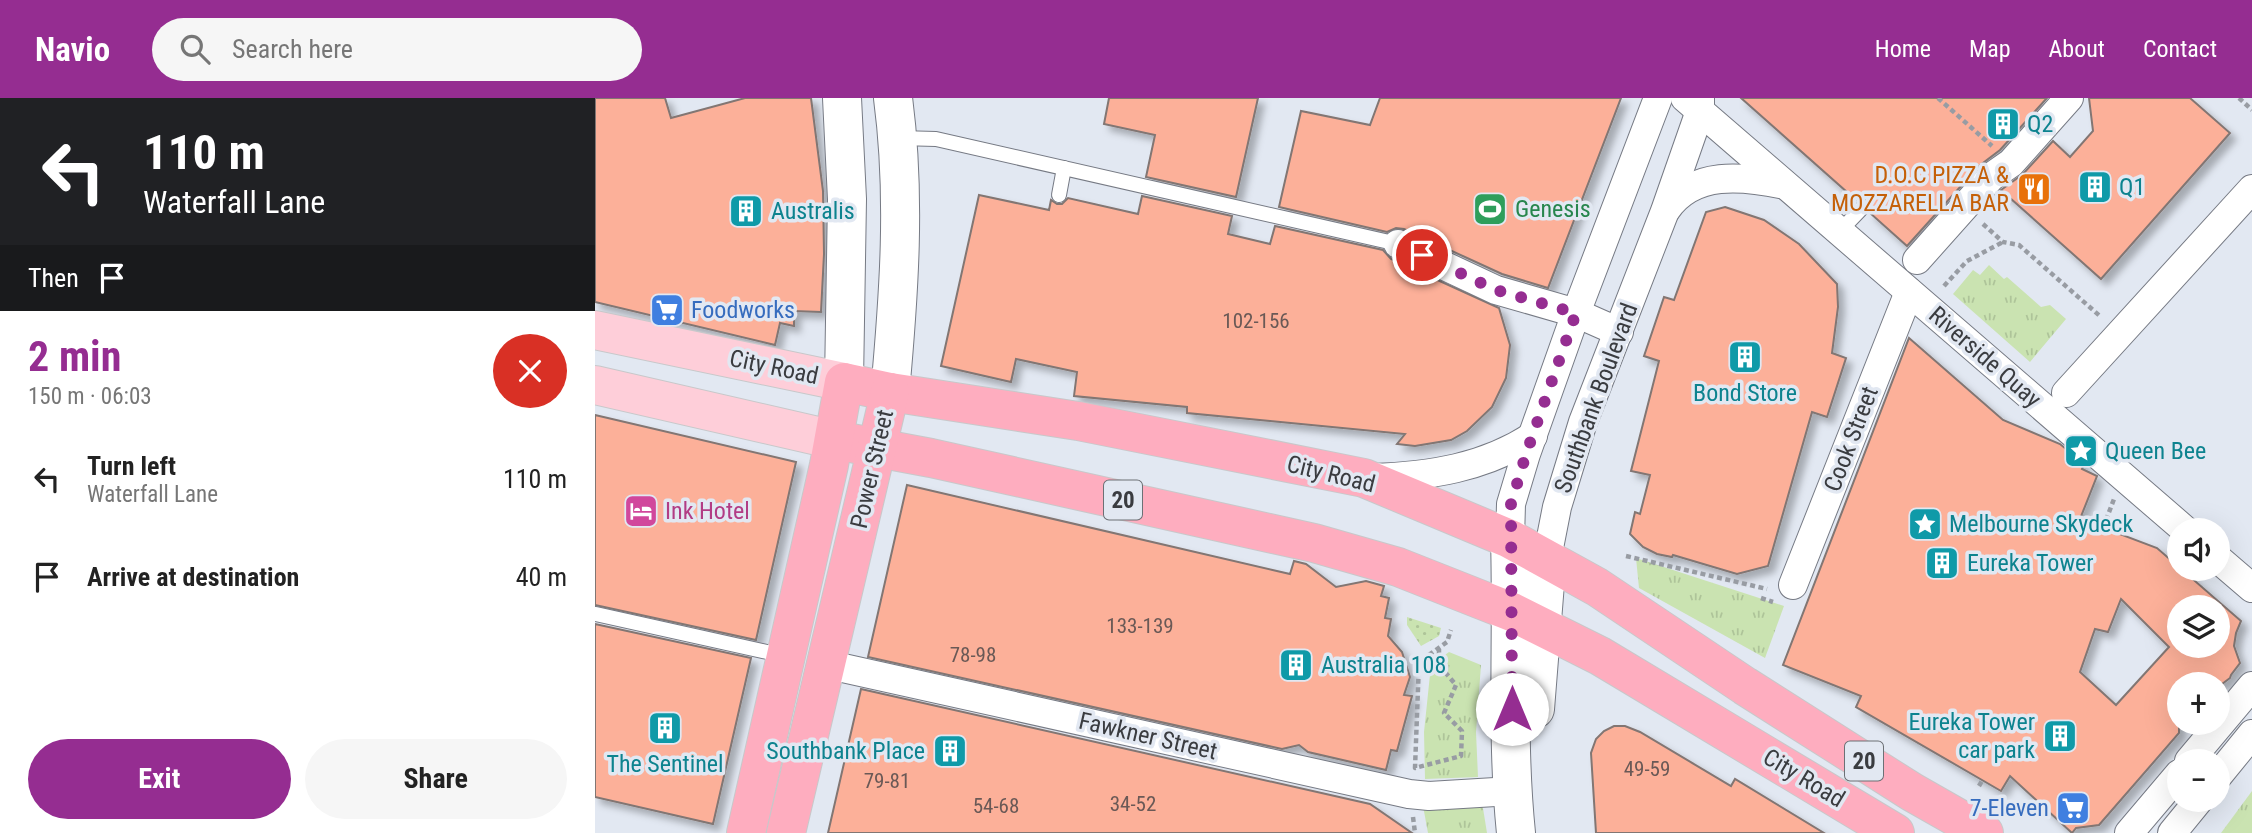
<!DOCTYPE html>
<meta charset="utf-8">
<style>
body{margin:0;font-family:"Roboto Condensed",sans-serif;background:#f6f6f6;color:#222;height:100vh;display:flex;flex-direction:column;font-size:26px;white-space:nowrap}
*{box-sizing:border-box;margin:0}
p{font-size:23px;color:#767676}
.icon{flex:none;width:38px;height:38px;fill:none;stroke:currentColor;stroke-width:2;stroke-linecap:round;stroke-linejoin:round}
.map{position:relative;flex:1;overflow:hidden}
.side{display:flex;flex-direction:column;background:#fff;width:595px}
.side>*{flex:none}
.guide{background:#202124;color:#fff;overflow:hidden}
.controls{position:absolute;left:1572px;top:420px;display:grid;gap:14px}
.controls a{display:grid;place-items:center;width:63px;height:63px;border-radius:50%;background:#fff;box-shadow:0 7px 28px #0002;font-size:35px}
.pin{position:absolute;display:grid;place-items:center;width:60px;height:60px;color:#fff;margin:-30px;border:4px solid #fff;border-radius:50%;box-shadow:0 2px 7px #0007}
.me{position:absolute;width:77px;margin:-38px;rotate:0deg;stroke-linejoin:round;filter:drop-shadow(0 0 5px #0008)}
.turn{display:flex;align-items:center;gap:24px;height:147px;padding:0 28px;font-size:32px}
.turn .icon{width:91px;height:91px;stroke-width:2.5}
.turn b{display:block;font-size:49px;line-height:60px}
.then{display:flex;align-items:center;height:66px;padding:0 28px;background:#0003;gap:14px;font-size:26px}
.round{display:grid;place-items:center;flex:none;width:74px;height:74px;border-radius:37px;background:#f6f6f6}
.head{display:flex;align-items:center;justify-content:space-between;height:119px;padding:0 28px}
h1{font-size:42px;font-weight:700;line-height:52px;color:#952d91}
.action{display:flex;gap:14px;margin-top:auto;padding:14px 28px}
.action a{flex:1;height:80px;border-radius:42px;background:#952d91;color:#fff;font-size:28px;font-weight:700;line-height:80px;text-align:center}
.action a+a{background:#f6f6f6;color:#222}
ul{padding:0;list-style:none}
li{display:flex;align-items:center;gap:21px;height:98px;padding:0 28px}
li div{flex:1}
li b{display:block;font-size:26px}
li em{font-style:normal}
header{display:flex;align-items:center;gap:42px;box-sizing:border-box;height:98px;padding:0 35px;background:#952d91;color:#fff}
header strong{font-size:33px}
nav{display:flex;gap:38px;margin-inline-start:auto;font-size:24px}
.search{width:490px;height:63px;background:#f6f6f6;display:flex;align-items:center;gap:18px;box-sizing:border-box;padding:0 24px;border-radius:38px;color:#767676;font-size:26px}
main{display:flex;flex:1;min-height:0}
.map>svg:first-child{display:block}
.grass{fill:url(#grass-tufts)}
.garden{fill:url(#garden-dots)}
.building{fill:#fcb099;stroke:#827673;stroke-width:2;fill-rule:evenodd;filter:url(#shadow)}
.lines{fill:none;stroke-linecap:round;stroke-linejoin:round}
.lane-casing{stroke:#767a84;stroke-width:16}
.street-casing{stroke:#767a84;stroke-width:30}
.secondary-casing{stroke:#767a84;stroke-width:40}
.primary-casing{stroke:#c8c8ca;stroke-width:40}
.highway-casing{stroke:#c8c8ca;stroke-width:40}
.path{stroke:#989ca3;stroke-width:4.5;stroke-dasharray:5 3.5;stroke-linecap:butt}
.lane{stroke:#fff;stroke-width:14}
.street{stroke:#fff;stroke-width:28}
.secondary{stroke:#fff;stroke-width:38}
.primary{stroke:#feced9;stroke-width:38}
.highway{stroke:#feadbf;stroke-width:38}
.route{stroke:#952d91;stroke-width:12;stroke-dasharray:0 21.6}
.labels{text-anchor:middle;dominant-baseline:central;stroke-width:7;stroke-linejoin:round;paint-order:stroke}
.number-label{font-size:21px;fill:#6a5956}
.shield{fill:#e2e8f2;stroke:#6c7075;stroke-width:2}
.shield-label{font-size:23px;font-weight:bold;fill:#3a3c40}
.culture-label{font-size:24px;fill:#0d838f;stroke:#e2e8f2;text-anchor:start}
.food-label{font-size:24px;fill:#c56008;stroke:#e2e8f2;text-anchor:end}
.leisure-label{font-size:24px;fill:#27864d;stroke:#e2e8f2;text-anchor:start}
.shop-label{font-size:24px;fill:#366cbe;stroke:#e2e8f2;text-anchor:start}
.street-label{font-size:24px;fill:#3a3c40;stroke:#e2e8f2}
.hotel-label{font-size:24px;fill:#b23c85;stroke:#e2e8f2;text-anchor:start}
</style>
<header>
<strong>Navio</strong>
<div class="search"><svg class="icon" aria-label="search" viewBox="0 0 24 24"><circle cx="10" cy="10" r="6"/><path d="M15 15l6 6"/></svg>Search here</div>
<nav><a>Home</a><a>Map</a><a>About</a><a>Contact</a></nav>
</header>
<main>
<section class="side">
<div class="guide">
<div class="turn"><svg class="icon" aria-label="left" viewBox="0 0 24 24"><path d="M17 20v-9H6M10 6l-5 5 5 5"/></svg><div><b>110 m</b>Waterfall Lane</div></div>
<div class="then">Then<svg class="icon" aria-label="arrive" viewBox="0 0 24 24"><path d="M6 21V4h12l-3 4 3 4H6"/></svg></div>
</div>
<div class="head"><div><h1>2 min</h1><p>150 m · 06:03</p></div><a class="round" style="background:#d93025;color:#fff"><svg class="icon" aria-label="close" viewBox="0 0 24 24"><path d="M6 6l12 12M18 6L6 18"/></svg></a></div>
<ul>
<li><svg class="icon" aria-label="left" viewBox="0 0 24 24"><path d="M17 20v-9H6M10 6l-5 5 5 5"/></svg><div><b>Turn left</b><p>Waterfall Lane</p></div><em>110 m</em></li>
<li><svg class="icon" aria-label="arrive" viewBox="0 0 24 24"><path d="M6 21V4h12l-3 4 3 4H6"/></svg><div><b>Arrive at destination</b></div><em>40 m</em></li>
</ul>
<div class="action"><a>Exit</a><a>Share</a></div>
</section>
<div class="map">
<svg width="1657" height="735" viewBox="0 0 1657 735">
<defs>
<pattern id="grass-tufts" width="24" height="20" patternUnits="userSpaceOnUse" patternTransform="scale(1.75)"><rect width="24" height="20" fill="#cae3b1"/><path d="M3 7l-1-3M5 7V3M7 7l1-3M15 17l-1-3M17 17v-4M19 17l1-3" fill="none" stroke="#aec499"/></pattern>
<pattern id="garden-dots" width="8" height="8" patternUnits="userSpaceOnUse" patternTransform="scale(1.75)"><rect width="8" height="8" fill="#cae3b1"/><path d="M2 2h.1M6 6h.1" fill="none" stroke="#aec499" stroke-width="1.8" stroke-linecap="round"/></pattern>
<filter id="shadow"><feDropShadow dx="6" dy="6" stdDeviation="3.5" flood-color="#0004"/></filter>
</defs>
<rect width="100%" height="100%" fill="#e2e8f2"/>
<g class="grass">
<path d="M1394 167 1409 181 1412 179 1446 209 1455 207 1471 221 1435 264 1358 196 1378 172 1385 177Z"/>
<path d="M1041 460 1189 508 1170 560 1044 490Z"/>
<path d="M854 554 886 567 881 634 883 679 830 681 829 634 836 567Z"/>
<path d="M1657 693V735H1626Z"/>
<path d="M887 704 892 735H833L828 708Z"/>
</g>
<path class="garden" d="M812 519 846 530 844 538 826 548 812 527Z"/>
<g class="building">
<path d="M0 0H70L76 20 150 0H216L228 93 229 156 226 214 199 213V228L185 225 180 247 0 204Z"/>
<path d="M514 0H663L641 99 551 79 560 37 509 26Z"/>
<path d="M785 0H1026L953 190 907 176 809 131 801 130 792 134 684 109 706 13 775 27Z"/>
<path d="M1146 0H1452L1405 52 1384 68 1312 148 1275 115 1277 107 1274 102 1266 100 1261 102Z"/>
<path d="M1494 0H1595L1635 35 1506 181 1406 92 1428 76 1458 43 1475 59 1498 33Z"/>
<path d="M384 97 454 112 456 102 462 106H467L473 100 543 116 547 98 637 118 633 136 675 146 680 128 788 152 796 161 904 210 915 247 911 280 897 309 872 333 856 342 820 348 802 346 810 336 592 315V309L479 298 482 274 421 261 416 284 346 268Z"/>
<path d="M1130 109 1169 122 1204 146 1242 186 1243 209 1237 255 1251 260 1232 319 1217 314 1173 468 1142 476 1078 457 1077 459 1062 456 1048 449 1035 436 1040 414 1045 416 1055 377 1036 373 1064 263 1049 258 1069 199 1079 202 1111 114Z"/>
<path d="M1314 240 1408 322 1465 346 1489 366 1487 371 1502 378 1485 421 1562 450 1646 523 1641 535 1639 548 1645 565 1636 577 1635 580 1627 586H1584V635L1504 727 1481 730 1477 735 1415 678 1406 693 1261 609 1266 598 1188 567ZM1526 501 1574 549 1521 607 1485 574 1500 531 1513 534ZM1584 509H1622V548H1584Z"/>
<path d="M0 317 201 364 161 542 0 507Z"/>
<path d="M312 387 695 476 699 463 711 466 741 489 771 483 789 488 786 498 794 500 790 520 796 521 793 538 807 554 815 579 809 597 817 598 802 653 796 652 791 672 713 654 704 647 687 651 273 559Z"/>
<path d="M0 526 156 560 118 726 0 699Z"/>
<path d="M266 591 775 706 817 735H233Z"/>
<path d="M1019 628H1030L1045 634 1136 688 1140 681 1229 735H1001L996 655 1001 641 1009 633Z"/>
</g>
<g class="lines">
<g class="lane-casing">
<g id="lane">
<path d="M304 40 341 41 803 146"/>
<path d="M464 97 469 70"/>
<path d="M1244 134 1268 109"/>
<path d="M1 516 190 558"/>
</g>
</g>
<g class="street-casing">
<g id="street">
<path d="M1090 0 1590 432"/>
<path d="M1071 112C1098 72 1148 78 1190 87"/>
<path d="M803 146 901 192 981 215 1024 234"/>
<path d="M1322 162 1396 79 1416 65 1474 0"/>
<path d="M1471 295 1657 91"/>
<path d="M777 380C835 378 889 370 938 338"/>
<path d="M915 441 916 406 931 356 981 215 1063 0"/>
<path d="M952 460 962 409 988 324 1070 113 1105 13V0"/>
<path d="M1622 460 1657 490"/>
<path d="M1198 487 1314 194"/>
<path d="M230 566 814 696 834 698 917 693"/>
<path d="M1594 663 1657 588"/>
<path d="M1622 679 1657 636"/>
<path d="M1534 735 1584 676"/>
<path d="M1577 735 1604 702"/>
</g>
</g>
<g class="secondary-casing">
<g id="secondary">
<path d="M247 0 252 101 249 284"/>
<path d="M295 294C304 196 311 98 298 0"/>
<path d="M915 441C918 539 911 638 921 735"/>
<path d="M940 611 952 460"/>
</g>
</g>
<g class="primary-casing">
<g id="primary">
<path d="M0 232 249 284"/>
<path d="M0 287 240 342"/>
</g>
</g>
<g class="highway-casing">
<g id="highway">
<path d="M240 342 336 360 719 445 803 469 917 514 1005 558 1300 735"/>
<path d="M151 735 234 367 249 284 295 294 483 323 769 380 915 441 1002 489 1150 588 1317 694 1389 735"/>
<path d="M191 735 295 294"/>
</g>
</g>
<g class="path">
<path d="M1343 0 1397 48"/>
<path d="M1644 0 1657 12"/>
<path d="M1388 126 1408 144 1424 147 1506 219"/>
<path d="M1349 188 1372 163 1408 144"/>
<path d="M1508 430 1519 401"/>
<path d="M1031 458 1172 491"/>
<path d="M1166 500 1178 504"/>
<path d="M844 551V567L861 587 849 615 867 633 866 658 820 670 824 564 852 544 856 532"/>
<path d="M1384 688 1387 683"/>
<path d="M818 719 820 735"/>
</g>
<use href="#lane" class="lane"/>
<use href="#street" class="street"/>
<use href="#secondary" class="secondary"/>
<use href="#primary" class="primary"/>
<use href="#highway" class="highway"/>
</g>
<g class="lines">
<path class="route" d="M827 157 901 192 981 215 931 356 916 406 917 611"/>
</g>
<defs>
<g id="building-square" transform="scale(1.75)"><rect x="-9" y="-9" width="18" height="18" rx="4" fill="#0f9aa8" stroke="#e2e8f2"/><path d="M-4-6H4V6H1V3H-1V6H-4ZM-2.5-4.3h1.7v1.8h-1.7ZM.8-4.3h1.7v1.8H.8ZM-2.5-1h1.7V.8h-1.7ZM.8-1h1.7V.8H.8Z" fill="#fff"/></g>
<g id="restaurant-square" transform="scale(1.75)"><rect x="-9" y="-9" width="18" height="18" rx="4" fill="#e8710a" stroke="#e2e8f2"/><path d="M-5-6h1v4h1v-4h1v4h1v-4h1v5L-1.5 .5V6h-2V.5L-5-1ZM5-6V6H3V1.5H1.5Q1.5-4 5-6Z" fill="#fff"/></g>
<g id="stadium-square" transform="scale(1.75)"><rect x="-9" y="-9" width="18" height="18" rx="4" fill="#2e9e5b" stroke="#e2e8f2"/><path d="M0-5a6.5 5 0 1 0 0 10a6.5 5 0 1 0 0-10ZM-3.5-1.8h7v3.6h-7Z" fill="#fff"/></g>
<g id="supermarket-square" transform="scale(1.75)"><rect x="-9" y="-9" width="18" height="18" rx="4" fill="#3f7fe0" stroke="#e2e8f2"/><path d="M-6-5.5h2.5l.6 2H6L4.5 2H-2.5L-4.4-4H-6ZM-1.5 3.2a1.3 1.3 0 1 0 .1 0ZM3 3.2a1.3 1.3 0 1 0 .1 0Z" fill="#fff"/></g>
<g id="sight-square" transform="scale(1.75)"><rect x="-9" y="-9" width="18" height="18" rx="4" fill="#0f9aa8" stroke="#e2e8f2"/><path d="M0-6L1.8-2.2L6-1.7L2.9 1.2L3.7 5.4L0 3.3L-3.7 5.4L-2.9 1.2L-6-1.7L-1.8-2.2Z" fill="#fff"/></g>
<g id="hotel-square" transform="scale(1.75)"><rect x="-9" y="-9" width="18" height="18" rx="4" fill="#d1479c" stroke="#e2e8f2"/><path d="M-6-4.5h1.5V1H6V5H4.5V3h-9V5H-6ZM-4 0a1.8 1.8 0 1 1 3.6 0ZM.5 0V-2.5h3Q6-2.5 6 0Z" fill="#fff"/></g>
</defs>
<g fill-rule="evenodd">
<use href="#building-square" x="1408" y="26"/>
<use href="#building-square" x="1500" y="89"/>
<use href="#restaurant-square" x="1439" y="91"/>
<use href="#stadium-square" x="895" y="111"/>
<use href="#building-square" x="151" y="113"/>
<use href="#supermarket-square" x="72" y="212"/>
<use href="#building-square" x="1150" y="259"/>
<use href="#sight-square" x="1486" y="353"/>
<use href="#hotel-square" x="46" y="413"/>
<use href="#sight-square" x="1330" y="426"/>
<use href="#building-square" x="1347" y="465"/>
<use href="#building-square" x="701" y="567"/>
<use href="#building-square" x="70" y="630"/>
<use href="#building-square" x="1465" y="638"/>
<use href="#building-square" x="355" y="653"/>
<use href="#supermarket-square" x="1478" y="710"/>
</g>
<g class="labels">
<g class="number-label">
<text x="661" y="223">102-156</text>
<text x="545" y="528">133-139</text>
<text x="378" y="557">78-98</text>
<text x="1052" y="671">49-59</text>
<text x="292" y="683">79-81</text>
<text x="538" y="706">34-52</text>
<text x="401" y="708">54-68</text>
</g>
<g class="shield">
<rect x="509" y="382.5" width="38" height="39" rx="5"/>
<rect x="1250" y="643.5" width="38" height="39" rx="5"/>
</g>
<g class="shield-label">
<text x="528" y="402">20</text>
<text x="1269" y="663">20</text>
</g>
<g class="culture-label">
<text x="1432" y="26">Q2</text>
<text x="1524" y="89">Q1</text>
<text x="176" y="113">Australis</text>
<text x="1150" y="295" text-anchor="middle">Bond Store</text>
<text x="1510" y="353">Queen Bee</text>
<text x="1354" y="426">Melbourne Skydeck</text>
<text x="1372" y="465">Eureka Tower</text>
<text x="726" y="567">Australia 108</text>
<text x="1440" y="624" text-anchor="end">Eureka Tower<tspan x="1440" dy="28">car park</tspan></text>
<text x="330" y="653" text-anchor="end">Southbank Place</text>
<text x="70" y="666" text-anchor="middle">The Sentinel</text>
</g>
<g class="food-label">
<text x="1414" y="77">D.O.C PIZZA &amp;<tspan x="1414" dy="28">MOZZARELLA BAR</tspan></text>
</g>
<g class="leisure-label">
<text x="920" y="111">Genesis</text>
</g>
<g class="shop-label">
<text x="96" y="212">Foodworks</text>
<text x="1454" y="710" text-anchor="end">7-Eleven</text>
</g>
<g class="street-label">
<text transform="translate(1390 259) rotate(41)">Riverside Quay</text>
<text transform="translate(179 269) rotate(12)">City Road</text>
<text transform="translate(1001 300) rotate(-70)">Southbank Boulevard</text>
<text transform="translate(1256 341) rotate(-69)">Cook Street</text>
<text transform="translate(277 371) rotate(-77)">Power Street</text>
<text transform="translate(736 376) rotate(14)">City Road</text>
<text transform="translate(553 638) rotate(13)">Fawkner Street</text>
<text transform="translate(1209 680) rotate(31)">City Road</text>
</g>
<g class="hotel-label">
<text x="70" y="413">Ink Hotel</text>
</g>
</g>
</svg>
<div class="controls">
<a><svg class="icon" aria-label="sound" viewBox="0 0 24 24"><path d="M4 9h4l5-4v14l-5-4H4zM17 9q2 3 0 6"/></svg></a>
<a><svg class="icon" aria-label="layers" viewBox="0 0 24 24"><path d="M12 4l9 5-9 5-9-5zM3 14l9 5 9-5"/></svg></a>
<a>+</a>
<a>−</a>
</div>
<div class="pin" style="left:827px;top:157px;background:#d93025"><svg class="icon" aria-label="arrive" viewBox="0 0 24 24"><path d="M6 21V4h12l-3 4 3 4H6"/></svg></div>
<svg class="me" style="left:917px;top:611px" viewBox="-20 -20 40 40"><circle r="19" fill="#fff"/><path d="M0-13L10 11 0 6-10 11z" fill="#952d91"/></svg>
</div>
</main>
